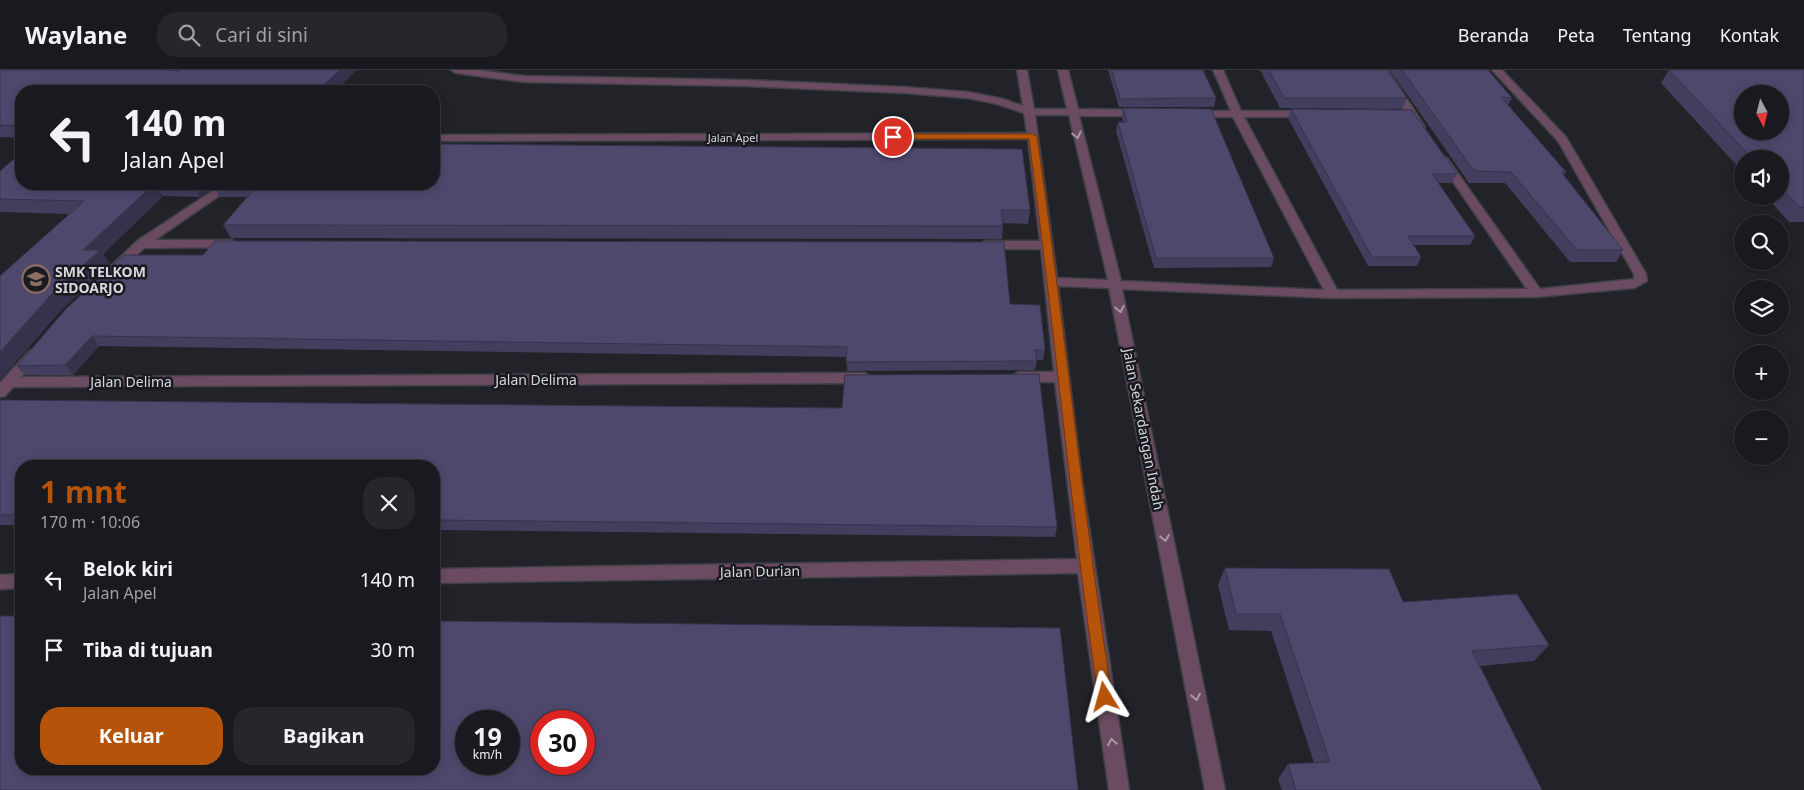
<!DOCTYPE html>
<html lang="id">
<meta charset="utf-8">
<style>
body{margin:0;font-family:"Noto Sans",sans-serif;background:#26272c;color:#f1f3f6;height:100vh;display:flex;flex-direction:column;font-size:19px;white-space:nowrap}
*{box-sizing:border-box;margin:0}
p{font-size:16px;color:#9fa1a4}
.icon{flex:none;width:28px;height:28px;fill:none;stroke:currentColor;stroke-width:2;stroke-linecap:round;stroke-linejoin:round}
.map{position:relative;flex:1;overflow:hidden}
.panel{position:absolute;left:15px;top:390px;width:425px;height:315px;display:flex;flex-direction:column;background:#191a1f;border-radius:20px;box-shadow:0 2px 12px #0003,0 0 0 1px #37383d}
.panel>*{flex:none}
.hud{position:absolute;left:15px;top:15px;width:425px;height:105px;border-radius:20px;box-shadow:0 2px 12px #0003,0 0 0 1px #37383d;background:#191a1f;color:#f1f3f6;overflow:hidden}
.needle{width:32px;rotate:173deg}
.fabs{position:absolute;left:1734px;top:15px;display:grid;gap:10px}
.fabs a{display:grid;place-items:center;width:55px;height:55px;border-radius:50%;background:#191a1f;box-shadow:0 2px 12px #0003,0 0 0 1px #37383d;font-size:25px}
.speed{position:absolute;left:455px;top:640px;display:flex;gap:10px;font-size:25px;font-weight:700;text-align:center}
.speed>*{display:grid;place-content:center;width:65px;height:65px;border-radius:50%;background:#191a1f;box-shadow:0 2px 12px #0003,0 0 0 1px #37383d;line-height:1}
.speed small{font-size:12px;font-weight:400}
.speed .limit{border:8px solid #d22;background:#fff;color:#111}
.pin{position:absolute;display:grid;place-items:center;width:42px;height:42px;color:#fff;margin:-21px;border:2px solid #fff;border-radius:50%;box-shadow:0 1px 5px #0007}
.me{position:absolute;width:55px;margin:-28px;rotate:352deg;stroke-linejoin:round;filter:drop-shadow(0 0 4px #0008)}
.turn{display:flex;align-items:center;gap:18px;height:105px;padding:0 25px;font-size:22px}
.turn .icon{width:65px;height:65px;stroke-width:2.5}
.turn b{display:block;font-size:35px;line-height:42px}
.round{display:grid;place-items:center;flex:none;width:52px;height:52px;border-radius:20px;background:#26272c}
.overview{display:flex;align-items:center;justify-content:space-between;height:85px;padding:0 25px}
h1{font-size:30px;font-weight:700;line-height:38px;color:#b45309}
.action{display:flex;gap:10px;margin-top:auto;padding:10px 25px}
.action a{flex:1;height:58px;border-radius:20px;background:#b45309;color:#fff;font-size:20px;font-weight:700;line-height:58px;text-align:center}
.action a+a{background:#26272c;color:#f1f3f6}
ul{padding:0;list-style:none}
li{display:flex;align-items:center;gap:15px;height:70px;padding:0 25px}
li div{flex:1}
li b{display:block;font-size:19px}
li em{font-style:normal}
header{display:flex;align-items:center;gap:30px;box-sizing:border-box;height:70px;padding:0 25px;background:#191a1f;border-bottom:1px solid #37383d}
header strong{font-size:24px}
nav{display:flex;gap:28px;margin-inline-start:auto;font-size:18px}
.search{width:350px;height:45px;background:#26272c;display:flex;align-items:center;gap:12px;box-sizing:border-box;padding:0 18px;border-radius:20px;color:#9fa1a4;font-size:19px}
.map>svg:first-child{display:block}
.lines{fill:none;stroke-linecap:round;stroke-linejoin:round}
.street-casing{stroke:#3e4045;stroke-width:3}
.street{fill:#6b4b62;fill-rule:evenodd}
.wall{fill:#433e5e}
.shaded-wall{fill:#37324c}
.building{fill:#4e486d;stroke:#37324c;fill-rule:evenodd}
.oneway{stroke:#a698a5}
.route{fill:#b45309;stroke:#753606}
.labels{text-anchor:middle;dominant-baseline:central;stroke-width:5;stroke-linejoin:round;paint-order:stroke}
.far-street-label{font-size:11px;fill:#d6d7db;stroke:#181a20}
.poi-label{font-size:14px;font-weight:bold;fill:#d6d7db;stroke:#181a20;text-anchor:start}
.street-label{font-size:14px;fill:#d6d7db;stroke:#181a20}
</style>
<header>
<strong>Waylane</strong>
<div class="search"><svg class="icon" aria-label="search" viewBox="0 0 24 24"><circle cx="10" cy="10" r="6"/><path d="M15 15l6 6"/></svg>Cari di sini</div>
<nav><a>Beranda</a><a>Peta</a><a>Tentang</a><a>Kontak</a></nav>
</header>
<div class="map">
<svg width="1804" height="720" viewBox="0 0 1804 720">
<rect width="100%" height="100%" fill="#212329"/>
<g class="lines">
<g class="street-casing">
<g id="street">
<path d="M451 0H478L524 6 745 10 904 17 968 22 1003 29 1023 36 1017 0H1027L1034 39H1067L1058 0H1068L1078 39 1142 40 1147 43 1142 46H1079L1121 211 1324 220 1233 47H1193L1188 44 1193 41H1231L1213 0H1223L1241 41H1310L1315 44 1310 47H1244L1337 220 1527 219 1438 90 1443 87 1447 88 1540 219 1634 209V204L1558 71 1492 0H1502L1566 67 1646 204 1647 211 1634 218 1536 227 1333 228 1122 219 1225 720H1205L1109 218 1058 216 1082 411 1129 720H1109L1078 503 434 513V499L1077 489 1055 312H1018L1011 307 1018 302H1054L1041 179H985L979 175 985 171H1040L1028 69 434 71V65L1027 63 1024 43 997 34 968 28 904 23 745 16 524 12 456 3ZM1035 45H1069L1108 210 1057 208Z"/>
<path d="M1378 0H1388L1425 57 1424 59H1416Z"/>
<path d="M223 114H236L155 170H232L238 174 236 177 144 178 119 202H111L109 199 111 196 137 171Z"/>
<path d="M34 279 41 284 21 307 865 303 872 308 865 313 13 317 5 326 0 327V313L29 281Z"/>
<path d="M21 504V518L0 519V505Z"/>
</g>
</g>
<use href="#street" class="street"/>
</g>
<g class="wall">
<path d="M0 0 180 1V0H357L21 21V68L0 67Z"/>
<path d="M1108 0H1203L1216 28 1214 37H1119Z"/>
<path d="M1260 0H1387L1407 28 1402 39 1280 38Z"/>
<path d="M1390 0H1488L1512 28 1508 35 1566 102 1564 105 1623 180 1616 192H1570L1505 113H1469Z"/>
<path d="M1669 0H1804V152H1789L1766 126H1780V89H1742V101L1661 13Z"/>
<path d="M1123 38 1274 188 1271 197 1154 198 1116 61 1118 52H1123L1122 47Z"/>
<path d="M1291 39 1457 104 1452 113H1438L1475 166 1470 175H1414L1421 187 1417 196H1368L1288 48Z"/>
<path d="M0 101 21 114H434L1030 140 1028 154 1003 153 1002 169 231 168 223 155 247 127H220L215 117 200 127 163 126 103 184 110 194 61 240 0 310V206L70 144 0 142Z"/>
<path d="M1010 234 1045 280 1043 290H1037L1035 300 847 301 846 287 99 276 73 305H25L17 296 66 239Z"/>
<path d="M0 330 842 338 1057 457 1055 467 434 460V396H21V455H0Z"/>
<path d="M1225 498 1403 532 1549 575 1534 591 1480 596 1542 720H1282L1278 709 1288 694 1314 693 1271 561 1229 560 1218 515Z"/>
</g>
<g class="shaded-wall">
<path d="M340 0H357L335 21H317Z"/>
<path d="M154 114H155L163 126 103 184 110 194 61 240 0 310V282L83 180Z"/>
<path d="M193 114H220H213L215 117 200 127Z"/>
<path d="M92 266 99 276 73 305 65 295Z"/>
</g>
<g class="building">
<path d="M0 0H161L180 1V0H340L317 21H21V56L0 55Z"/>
<path d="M1112 0H1203L1216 28 1120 29Z"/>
<path d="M1269 0H1387L1407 28H1284Z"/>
<path d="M1402 0H1488L1512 28 1501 27 1566 102H1561L1623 180H1577L1511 102 1474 101Z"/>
<path d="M1669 0H1804V138L1800 137 1780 117V89H1753ZM1742 24H1780V61H1742Z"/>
<path d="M1123 38 1211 39 1274 188H1156L1118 52H1127Z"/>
<path d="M1291 39 1412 40 1457 104H1432L1475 166H1408L1421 187H1372Z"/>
<path d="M434 74 1022 79 1030 140H1001L1003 156 223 155 258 115 213 114H434Z"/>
<path d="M21 83V114H154L83 180H100L50 226 0 282V206L84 131 0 129V101Z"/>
<path d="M215 171 1004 172 1010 234 1040 235 1045 280H1035L1037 291 846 292 847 277 92 266 65 295 17 296 66 239 124 185H203Z"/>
<path d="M1039 304 1057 457 434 450V396H21V445H0V330L842 338 845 305Z"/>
<path d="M1225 498 1389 499 1403 532 1517 524 1549 575 1472 581 1542 720H1296L1288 694 1330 692 1280 544H1236Z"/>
<path d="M0 546H21V699H434V551L1060 558 1078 720H0ZM466 651H509V694H466ZM541 651H584V694H541Z"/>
</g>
<defs><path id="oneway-chevron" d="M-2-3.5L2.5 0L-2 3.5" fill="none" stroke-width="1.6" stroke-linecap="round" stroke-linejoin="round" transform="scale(1.25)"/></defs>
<g class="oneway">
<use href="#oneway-chevron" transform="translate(1077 65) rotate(76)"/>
<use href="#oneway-chevron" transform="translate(1120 239) rotate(79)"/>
<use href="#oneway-chevron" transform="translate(1165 468) rotate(79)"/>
<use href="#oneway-chevron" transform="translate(1196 627) rotate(79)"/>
<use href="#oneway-chevron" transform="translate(1112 672) rotate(-99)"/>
</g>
<path class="route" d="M1033 64 1037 66C1064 253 1083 440 1112 627L1110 631 1105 633 1100 631 1098 627C1071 441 1054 255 1029 69H893L889 67 893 64Z"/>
<defs>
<g id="school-ring" transform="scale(1.4375)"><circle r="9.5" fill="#181a20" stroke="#8d6e63" stroke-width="1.5"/><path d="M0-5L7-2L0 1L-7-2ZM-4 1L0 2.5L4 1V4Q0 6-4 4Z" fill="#8d6e63"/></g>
</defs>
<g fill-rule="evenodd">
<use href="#school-ring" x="36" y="209"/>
</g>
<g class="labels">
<g class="far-street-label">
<text x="733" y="67">Jalan Apel</text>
</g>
<g class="poi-label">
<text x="55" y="201">SMK TELKOM<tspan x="55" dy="16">SIDOARJO</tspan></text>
</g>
<g class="street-label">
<text x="536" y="309">Jalan Delima</text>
<text x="131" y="311">Jalan Delima</text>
<text transform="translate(1144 359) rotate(79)">Jalan Sekardangan Indah</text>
<text transform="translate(760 501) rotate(-1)">Jalan Durian</text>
</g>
</g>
</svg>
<div class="fabs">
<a><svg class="needle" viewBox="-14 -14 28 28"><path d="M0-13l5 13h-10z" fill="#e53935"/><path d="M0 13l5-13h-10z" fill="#9fa1a4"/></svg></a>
<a><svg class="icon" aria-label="sound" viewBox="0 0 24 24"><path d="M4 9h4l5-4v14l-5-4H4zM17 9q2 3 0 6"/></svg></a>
<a><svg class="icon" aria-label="search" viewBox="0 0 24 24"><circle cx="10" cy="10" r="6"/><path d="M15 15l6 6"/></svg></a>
<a><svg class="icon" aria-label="layers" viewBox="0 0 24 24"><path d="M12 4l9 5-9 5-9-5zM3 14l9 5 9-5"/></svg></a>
<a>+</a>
<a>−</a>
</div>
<div class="speed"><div>19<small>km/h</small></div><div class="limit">30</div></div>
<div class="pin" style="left:893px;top:67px;background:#d93025"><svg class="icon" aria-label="arrive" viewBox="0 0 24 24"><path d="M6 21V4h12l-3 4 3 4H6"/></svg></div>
<svg class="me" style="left:1105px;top:627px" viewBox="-20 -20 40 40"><path d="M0-17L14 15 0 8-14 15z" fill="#b45309" stroke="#fff" stroke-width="4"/></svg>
<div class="hud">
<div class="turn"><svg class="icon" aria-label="left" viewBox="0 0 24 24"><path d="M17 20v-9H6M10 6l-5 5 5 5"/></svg><div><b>140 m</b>Jalan Apel</div></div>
</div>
<section class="panel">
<div class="overview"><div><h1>1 mnt</h1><p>170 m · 10:06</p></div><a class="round"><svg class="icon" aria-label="close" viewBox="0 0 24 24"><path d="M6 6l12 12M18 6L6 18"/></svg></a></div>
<ul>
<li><svg class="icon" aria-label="left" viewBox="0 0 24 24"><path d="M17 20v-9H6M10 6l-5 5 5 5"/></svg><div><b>Belok kiri</b><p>Jalan Apel</p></div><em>140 m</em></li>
<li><svg class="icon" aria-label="arrive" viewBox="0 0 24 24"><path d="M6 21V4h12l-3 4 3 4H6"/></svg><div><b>Tiba di tujuan</b></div><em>30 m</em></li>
</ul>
<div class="action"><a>Keluar</a><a>Bagikan</a></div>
</section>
</div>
